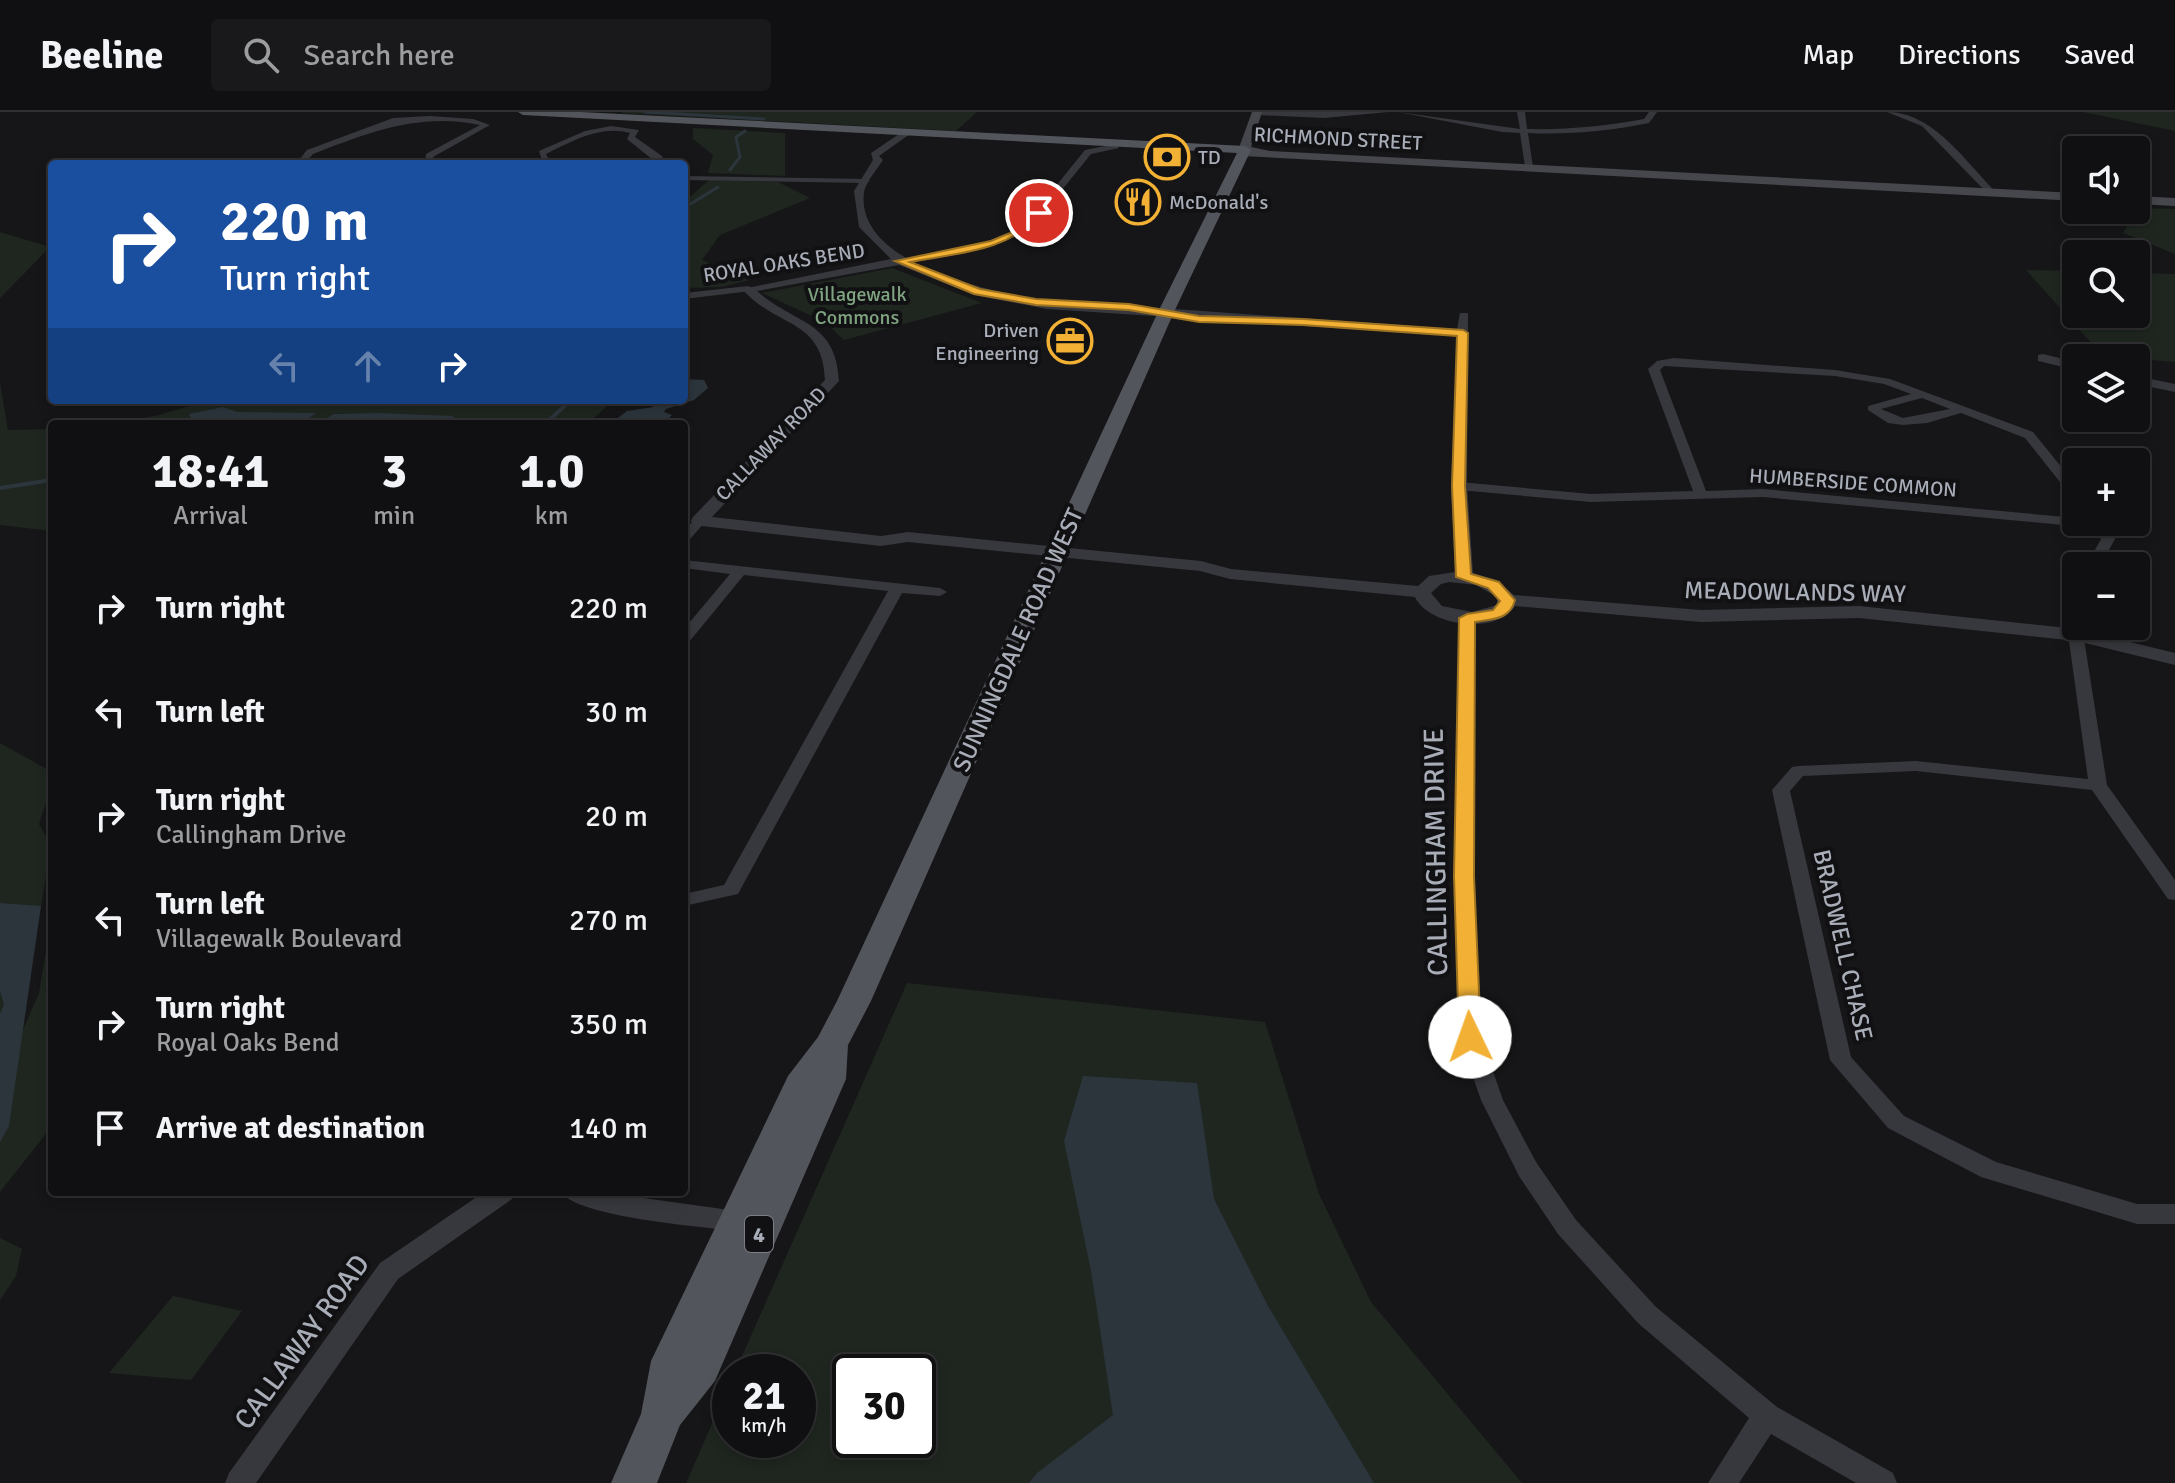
<!DOCTYPE html>
<meta charset="utf-8">
<style>
body{margin:0;font-family:Signika,sans-serif;background:#19191b;color:#f1f3f6;height:100vh;display:flex;flex-direction:column;font-size:30px;white-space:nowrap}
*{box-sizing:border-box;margin:0}
p{font-size:26px;color:#9c9d9f}
.icon{flex:none;width:44px;height:44px;fill:none;stroke:currentColor;stroke-width:2;stroke-linecap:round;stroke-linejoin:round}
.map{position:relative;flex:1;overflow:hidden}
.side{position:absolute;left:48px;top:308px;width:640px;height:776px;display:flex;flex-direction:column;background:#101012;border-radius:8px;box-shadow:0 4px 12px #0003,0 0 0 2px #303032}
.side>*{flex:none}
.guide{position:absolute;left:48px;top:48px;width:640px;height:244px;border-radius:8px;box-shadow:0 4px 12px #0003,0 0 0 2px #303032;background:#1a4fa0;color:#fff;overflow:hidden}
.tools{position:absolute;left:2062px;top:24px;display:grid;gap:16px}
.tools a{display:grid;place-items:center;width:88px;height:88px;border-radius:8px;background:#101012;box-shadow:0 4px 12px #0003,0 0 0 2px #303032;font-size:40px}
.speed{position:absolute;left:712px;top:1242px;display:flex;gap:16px;font-size:40px;font-weight:700;text-align:center}
.speed>*{display:grid;place-content:center;width:104px;height:104px;border-radius:50%;background:#101012;box-shadow:0 4px 12px #0003,0 0 0 2px #303032;line-height:1}
.speed small{font-size:20px;font-weight:400}
.speed .limit{border:4px solid #111;border-radius:12px;background:#fff;color:#111}
.pin{position:absolute;display:grid;place-items:center;width:68px;height:68px;color:#fff;margin:-34px;border:4px solid #fff;border-radius:50%;box-shadow:0 2px 8px #0007}
.me{position:absolute;width:88px;margin:-44px;rotate:357deg;stroke-linejoin:round;filter:drop-shadow(0 0 6px #0008)}
.turn{display:flex;align-items:center;gap:28px;height:168px;padding:0 40px;font-size:36px}
.turn .icon{width:104px;height:104px;stroke-width:2.5}
.turn b{display:block;font-size:56px;line-height:68px}
.lanes{display:flex;align-items:center;height:76px;padding:0 40px;background:#0003;justify-content:center;gap:40px;direction:ltr}
.lanes .off{opacity:.35}
.eta{display:flex;justify-content:space-evenly;align-items:center;height:136px;text-align:center}
.eta b{font-size:48px;font-weight:700;line-height:56px}
ul{padding:0;list-style:none}
li{display:flex;align-items:center;gap:24px;height:104px;padding:0 40px}
li div{flex:1}
li b{display:block;font-size:30px}
li em{font-style:normal}
header{display:flex;align-items:center;gap:48px;box-sizing:border-box;height:112px;padding:0 40px;background:#101012;border-bottom:2px solid #303032}
header strong{font-size:38px}
nav{display:flex;gap:44px;margin-inline-start:auto;font-size:28px}
.search{width:560px;height:72px;background:#19191b;display:flex;align-items:center;gap:20px;box-sizing:border-box;padding:0 28px;border-radius:8px;color:#9c9d9f;font-size:30px}
.map>svg:first-child{display:block}
.green{fill:#1e261f;fill-rule:evenodd}
.water{fill:#2c353c}
.lines{fill:none;stroke-linecap:round;stroke-linejoin:round}
.stream-far1{stroke:#2c353c;stroke-width:3}
.stream{stroke:#2c353c;stroke-width:4}
.minor{fill:#37383d;fill-rule:evenodd}
.tertiary{fill:#37383d;fill-rule:evenodd}
.secondary{fill:#45474d;fill-rule:evenodd}
.primary{fill:#53555c;fill-rule:evenodd}
.route{fill:#f2b134;stroke:#9d7322;stroke-width:2}
.labels{text-anchor:middle;dominant-baseline:central;stroke-width:8;stroke-linejoin:round;paint-order:stroke}
.far-street-label{font-size:20px;fill:#a8adb8;stroke:#111113}
.far-poi-label{font-size:20px;fill:#a8adb8;stroke:#111113;text-anchor:start}
.far-park-label{font-size:20px;fill:#7fa381;stroke:#111113}
.shield{fill:#111113;stroke:#7b7e86;stroke-width:2}
.shield-label{font-size:22px;font-weight:bold;fill:#a8adb8}
.street-label{font-size:24px;fill:#a8adb8;stroke:#111113}
.near-street-label{font-size:28px;fill:#a8adb8;stroke:#111113}
</style>
<header>
<strong>Beeline</strong>
<div class="search"><svg class="icon" aria-label="search" viewBox="0 0 24 24"><circle cx="10" cy="10" r="6"/><path d="M15 15l6 6"/></svg>Search here</div>
<nav><a>Map</a><a>Directions</a><a>Saved</a></nav>
</header>
<div class="map">
<svg width="2175" height="1371" viewBox="0 0 2175 1371">
<rect width="100%" height="100%" fill="#161618"/>
<g class="green">
<path d="M623 0H977L956 19 620 1Z"/>
<path d="M2083 0H2175V19Z"/>
<path d="M693 16 785 21V64L708 61 713 43 693 27Z"/>
<path d="M709 68 778 70 810 86 720 123 702 148 750 168 721 175 684 176V85L691 84Z"/>
<path d="M2139 96 2175 97V142L2123 121Z"/>
<path d="M0 120 50 135 0 186Z"/>
<path d="M892 156 982 191 844 228 825 210 762 181Z"/>
<path d="M2026 158 2076 159V202H2136V161L2175 162V250L2103 244Z"/>
<path d="M0 271 8 318 52 317V419L0 413Z"/>
<path d="M189 288H274L289 291 608 288 606 295 588 312H104L155 304 197 292Z"/>
<path d="M0 631 52 660V692L46 691 39 712 51 733 25 893 0 945Z"/>
<path d="M52 804V1014L0 1080V971L39 881Z"/>
<path d="M907 871 1265 910 1319 1082 1371 1190 1522 1371H686L730 1271V1328H798V1260H735ZM850 1260H918V1328H850Z"/>
<path d="M0 1126 22 1137 16 1164 0 1188Z"/>
<path d="M173 1184 242 1199 191 1268 109 1261Z"/>
</g>
<g class="water">
<path d="M684 267 704 268 708 276 694 288 666 297 664 300 672 303 663 312H610L627 299 654 295 637 288H684Z"/>
<path d="M223 295 237 300 316 301 301 312H194L189 302Z"/>
<path d="M379 301 452 304 465 311 318 312 334 302Z"/>
<path d="M0 791 41 794 9 1014 0 1030V902L4 892 0 879Z"/>
<path d="M1083 964 1197 971 1214 1087 1268 1194 1374 1371H1029L1037 1361 1113 1303 1091 1159 1064 1029Z"/>
</g>
<g class="lines">
<g class="stream-far1">
<path d="M645 0 764 7"/>
<path d="M730 58 740 45 736 25 745 19"/>
<path d="M684 96 718 75"/>
<path d="M684 102 687 123 684 128"/>
</g>
<g class="stream">
<path d="M545 312 571 288"/>
<path d="M0 376 52 368"/>
</g>
<g class="minor">
<path d="M1254 0H1388L1324 6 1257 3Z"/>
<path d="M1398 0 1520 17 1517 0H1525L1527 17C1566 18 1606 14 1644 7L1649 0H1657L1649 11C1610 19 1567 23 1528 21L1533 55 1529 57 1525 55 1520 21 1502 20Z"/>
<path d="M1887 0C1933 0 1965 49 1995 79V83H1989L1922 14Z"/>
<path d="M430 4 473 7 490 13 433 45V52H425L426 42 480 13C420 0 367 21 313 42L304 52H296L307 38 393 6Z"/>
<path d="M611 14 639 18 635 25 662 44 666 52H658L627 27 630 21C600 13 573 29 546 42L551 52H543L539 39 585 19Z"/>
<path d="M1116 32 1119 36 1091 42 1032 115 1018 124 967 141 900 152 895 149 980 132 1011 120 1026 111 1085 38Z"/>
<path d="M684 64 866 67 870 69 866 71 684 68Z"/>
<path d="M748 174 751 175V179L684 187V181Z"/>
<path d="M1674 246 1835 258 1890 267 2033 320 2076 373V385L2071 384 2025 326 1961 301 1927 311 1903 313 1888 311 1868 298V294L1911 282 1884 272 1835 264 1664 254 1660 258 1706 379 1763 377 2076 406V410H2106L2115 427 2100 454H2086L2101 427 2095 416 1763 385 1591 390 1459 378 1452 374 1459 370 1591 382 1693 379 1648 257 1657 249ZM1922 286 1950 297 1903 306 1881 297Z"/>
<path d="M699 405 706 409 689 428 684 429V417Z"/>
<path d="M684 448 940 476 947 480 940 484 902 481 738 782 684 794V782L724 773 888 479 744 463 689 530 684 532V517L730 462 684 456Z"/>
<path d="M2076 474V514H2082L2107 673 2175 768V788L2168 787 2092 678 1916 659 1803 664 1790 679 1851 945 1904 1004 1996 1050 2137 1092H2175V1112H2137L1981 1065 1888 1016 1830 948 1772 678 1792 655 1798 654 1916 649 2088 667 2063 485 2071 475Z"/>
<path d="M1467 501 1475 506 1474 764 1481 925 1503 988 1536 1050 1576 1108 1656 1195 1777 1295 1893 1361 1897 1371H1856L1771 1322 1739 1371H1708L1749 1306 1638 1211 1558 1122 1519 1064 1481 988 1459 925 1454 764 1459 506Z"/>
<path d="M484 1080H515L512 1087 398 1167 256 1371H225L229 1361 380 1151Z"/>
<path d="M562 1080H600L737 1099 746 1102 749 1109 746 1116 737 1119C705 1115 575 1105 562 1080Z"/>
</g>
<g class="tertiary">
<path d="M902 20 910 22 879 44 883 48C877 57 866 70 864 80 855 151 983 177 1034 187L1457 217 1460 201H1468L1467 374 1473 461 1496 468 1514 483 1701 498 1859 494 2077 517 2175 541V553L2077 529 1859 506 1701 510 1515 494C1498 523 1429 515 1415 485L1230 467 1200 459 908 430 881 434 693 413 691 409 693 405 825 268C823 206 776 216 742 177L891 147 859 115 854 79 873 48 871 41ZM899 153 974 183 1047 197 1457 224 1451 374 1455 460 1429 464 1418 474 1231 457 1201 449 908 420 881 424 712 405 839 269C836 208 795 213 757 179ZM1449 470 1476 473 1497 485V493L1472 500 1442 494 1431 481 1441 472Z"/>
<path d="M2043 242 2076 250V258L2038 249V243Z"/>
<path d="M2136 264 2175 272V280L2136 272Z"/>
</g>
<g class="secondary">
<path d="M1252 0H1262L1251 35 1270 39 2076 81V89L1243 44 1237 41Z"/>
<path d="M2136 84 2175 86V94L2136 92Z"/>
</g>
<path class="primary" d="M518 0H581L1245 34 1251 38 1174 200 871 889 848 933 846 967 721 1255 715 1269 680 1313 657 1371H611L641 1302 651 1249 788 964 818 925 837 889 1158 200 1237 41 523 3Z"/>
</g>
<path class="route" d="M1036 99 1043 101C1010 139 958 141 910 150L980 177 1036 187 1129 192 1199 204 1303 207 1463 218 1468 221 1465 374 1471 462 1499 470 1515 488C1510 508 1492 507 1475 510L1474 764 1481 925 1478 930H1463L1459 925 1454 764 1459 506 1467 502 1493 498 1500 489 1488 476 1456 465 1452 374 1457 224 1303 213 1199 210 1129 198 1036 193 974 182 895 149 991 129 1017 118Z"/>
<defs>
<g id="bank-ring" transform="scale(2.3)"><circle r="9.5" fill="#111113" stroke="#f2b134" stroke-width="1.5"/><path d="M-6-4H6V4H-6ZM0-2.3a2.3 2.3 0 1 0 0 4.6a2.3 2.3 0 1 0 0-4.6Z" fill="#f2b134"/></g>
<g id="restaurant-ring" transform="scale(2.3)"><circle r="9.5" fill="#111113" stroke="#f2b134" stroke-width="1.5"/><path d="M-5-6h1v4h1v-4h1v4h1v-4h1v5L-1.5 .5V6h-2V.5L-5-1ZM5-6V6H3V1.5H1.5Q1.5-4 5-6Z" fill="#f2b134"/></g>
<g id="office-ring" transform="scale(2.3)"><circle r="9.5" fill="#111113" stroke="#f2b134" stroke-width="1.5"/><path d="M-6-3h4V-5.5h4V-3h4V5H-6ZM-1-4.5V-3h2v-1.5ZM-6 0V1H6V0Z" fill="#f2b134"/></g>
</defs>
<g fill-rule="evenodd">
<use href="#bank-ring" x="1167" y="45"/>
<use href="#restaurant-ring" x="1138" y="90"/>
<use href="#office-ring" x="1070" y="229"/>
</g>
<g class="labels">
<g class="far-street-label">
<text transform="translate(1338 27) rotate(3)">RICHMOND STREET</text>
<text transform="translate(784 151) rotate(-9)">ROYAL OAKS BEND</text>
<text transform="translate(771 332) rotate(-46)">CALLAWAY ROAD</text>
<text transform="translate(1853 371) rotate(4)">HUMBERSIDE COMMON</text>
</g>
<g class="far-poi-label">
<text x="1198" y="45">TD</text>
<text x="1169" y="90">McDonald's</text>
<text x="1039" y="218" text-anchor="end">Driven<tspan x="1039" dy="23">Engineering</tspan></text>
</g>
<g class="far-park-label">
<text x="857" y="182">Villagewalk<tspan x="857" dy="23">Commons</tspan></text>
</g>
<rect class="shield" x="745" y="1104" width="28" height="36" rx="6"/>
<g class="shield-label">
<text x="759" y="1122">4</text>
</g>
<g class="street-label">
<text transform="translate(1795 480) rotate(1)">MEADOWLANDS WAY</text>
<text transform="translate(1018 528) rotate(-66)">SUNNINGDALE ROAD WEST</text>
<text transform="translate(1843 833) rotate(77)">BRADWELL CHASE</text>
</g>
<g class="near-street-label">
<text transform="translate(1436 740) rotate(-91)">CALLINGHAM DRIVE</text>
<text transform="translate(302 1230) rotate(-54)">CALLAWAY ROAD</text>
</g>
</g>
</svg>
<div class="tools">
<a><svg class="icon" aria-label="sound" viewBox="0 0 24 24"><path d="M4 9h4l5-4v14l-5-4H4zM17 9q2 3 0 6"/></svg></a>
<a><svg class="icon" aria-label="search" viewBox="0 0 24 24"><circle cx="10" cy="10" r="6"/><path d="M15 15l6 6"/></svg></a>
<a><svg class="icon" aria-label="layers" viewBox="0 0 24 24"><path d="M12 4l9 5-9 5-9-5zM3 14l9 5 9-5"/></svg></a>
<a>+</a>
<a>−</a>
</div>
<div class="speed"><div>21<small>km/h</small></div><div class="limit">30</div></div>
<div class="pin" style="left:1039px;top:101px;background:#d93025"><svg class="icon" aria-label="arrive" viewBox="0 0 24 24"><path d="M6 21V4h12l-3 4 3 4H6"/></svg></div>
<svg class="me" style="left:1470px;top:925px" viewBox="-20 -20 40 40"><circle r="19" fill="#fff"/><path d="M0-13L10 11 0 6-10 11z" fill="#f2b134"/></svg>
<div class="guide">
<div class="turn"><svg class="icon" aria-label="right" viewBox="0 0 24 24"><path d="M7 20v-9h11M14 6l5 5-5 5"/></svg><div><b>220 m</b>Turn right</div></div>
<div class="lanes"><svg class="icon off" aria-label="left" viewBox="0 0 24 24"><path d="M17 20v-9H6M10 6l-5 5 5 5"/></svg><svg class="icon off" aria-label="ahead" viewBox="0 0 24 24"><path d="M12 20V5M6 11l6-6 6 6"/></svg><svg class="icon" aria-label="right" viewBox="0 0 24 24"><path d="M7 20v-9h11M14 6l5 5-5 5"/></svg></div>
</div>
<section class="side">
<div class="eta">
<div><b>18:41</b><p>Arrival</p></div>
<div><b>3</b><p>min</p></div>
<div><b>1.0</b><p>km</p></div>
</div>
<ul>
<li><svg class="icon" aria-label="right" viewBox="0 0 24 24"><path d="M7 20v-9h11M14 6l5 5-5 5"/></svg><div><b>Turn right</b></div><em>220 m</em></li>
<li><svg class="icon" aria-label="left" viewBox="0 0 24 24"><path d="M17 20v-9H6M10 6l-5 5 5 5"/></svg><div><b>Turn left</b></div><em>30 m</em></li>
<li><svg class="icon" aria-label="right" viewBox="0 0 24 24"><path d="M7 20v-9h11M14 6l5 5-5 5"/></svg><div><b>Turn right</b><p>Callingham Drive</p></div><em>20 m</em></li>
<li><svg class="icon" aria-label="left" viewBox="0 0 24 24"><path d="M17 20v-9H6M10 6l-5 5 5 5"/></svg><div><b>Turn left</b><p>Villagewalk Boulevard</p></div><em>270 m</em></li>
<li><svg class="icon" aria-label="right" viewBox="0 0 24 24"><path d="M7 20v-9h11M14 6l5 5-5 5"/></svg><div><b>Turn right</b><p>Royal Oaks Bend</p></div><em>350 m</em></li>
<li><svg class="icon" aria-label="arrive" viewBox="0 0 24 24"><path d="M6 21V4h12l-3 4 3 4H6"/></svg><div><b>Arrive at destination</b></div><em>140 m</em></li>
</ul>
</section>
</div>
